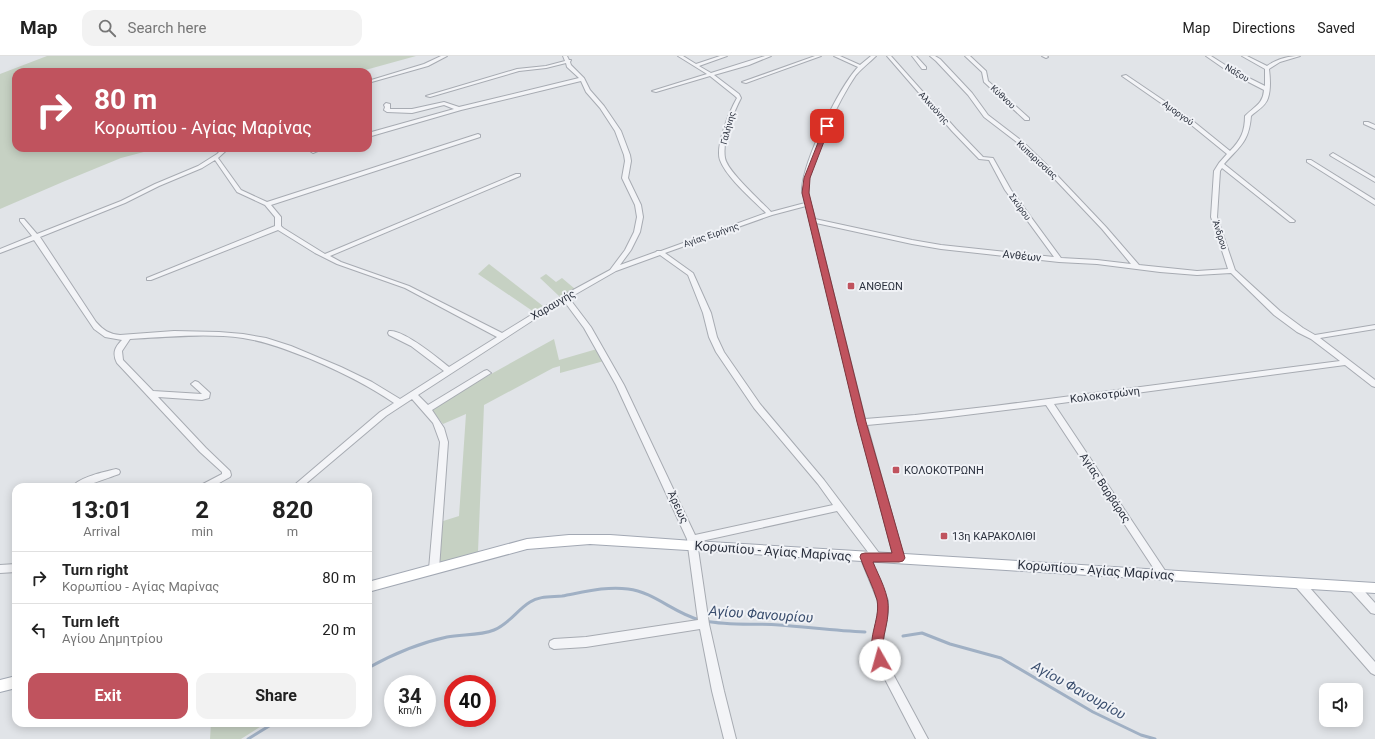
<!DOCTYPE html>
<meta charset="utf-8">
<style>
body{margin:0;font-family:Roboto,sans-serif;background:#f2f2f2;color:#222;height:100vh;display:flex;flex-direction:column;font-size:15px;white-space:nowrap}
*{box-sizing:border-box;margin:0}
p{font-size:13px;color:#767676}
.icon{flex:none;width:22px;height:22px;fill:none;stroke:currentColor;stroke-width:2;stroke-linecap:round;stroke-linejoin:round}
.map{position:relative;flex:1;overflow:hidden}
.side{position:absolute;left:12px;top:427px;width:360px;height:244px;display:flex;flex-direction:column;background:#fff;border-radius:12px;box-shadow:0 2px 10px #0003}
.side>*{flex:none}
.banner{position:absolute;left:12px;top:12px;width:360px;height:84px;border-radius:12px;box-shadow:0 2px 10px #0003;background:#c0535e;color:#fff;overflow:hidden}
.tools{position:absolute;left:1319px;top:627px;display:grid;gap:8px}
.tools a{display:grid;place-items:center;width:44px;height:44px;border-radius:8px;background:#fff;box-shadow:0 2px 10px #0003;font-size:20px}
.speed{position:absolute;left:384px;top:619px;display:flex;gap:8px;font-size:20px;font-weight:700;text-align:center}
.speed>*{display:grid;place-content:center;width:52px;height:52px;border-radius:50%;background:#fff;box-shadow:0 2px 10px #0003;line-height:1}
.speed small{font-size:10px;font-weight:400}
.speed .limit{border:6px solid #d22;background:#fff;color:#111}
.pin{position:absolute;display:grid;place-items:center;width:34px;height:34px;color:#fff;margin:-17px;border-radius:8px;box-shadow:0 2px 6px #0006}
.me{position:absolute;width:44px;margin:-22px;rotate:353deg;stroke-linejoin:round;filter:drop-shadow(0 0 3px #0008)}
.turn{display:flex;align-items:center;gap:14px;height:84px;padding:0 16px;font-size:18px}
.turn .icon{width:52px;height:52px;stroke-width:2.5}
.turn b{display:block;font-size:28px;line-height:34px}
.eta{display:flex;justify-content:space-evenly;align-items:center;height:68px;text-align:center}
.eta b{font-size:24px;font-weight:700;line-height:28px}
.cta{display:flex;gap:8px;margin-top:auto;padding:8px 16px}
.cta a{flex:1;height:46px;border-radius:12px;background:#c0535e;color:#fff;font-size:16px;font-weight:700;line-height:46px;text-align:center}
.cta a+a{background:#f2f2f2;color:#222}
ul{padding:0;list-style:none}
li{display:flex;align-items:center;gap:12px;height:52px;padding:0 16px;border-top:1px solid #e0e0e0}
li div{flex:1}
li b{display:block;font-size:15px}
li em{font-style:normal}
header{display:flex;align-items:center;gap:24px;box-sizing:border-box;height:56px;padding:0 20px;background:#fff;border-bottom:1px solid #e0e0e0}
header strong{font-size:19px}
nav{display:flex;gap:22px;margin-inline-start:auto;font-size:14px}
.search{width:280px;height:36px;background:#f2f2f2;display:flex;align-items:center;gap:10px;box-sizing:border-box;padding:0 14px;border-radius:12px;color:#767676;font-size:15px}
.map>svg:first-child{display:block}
.green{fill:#c6d1c3}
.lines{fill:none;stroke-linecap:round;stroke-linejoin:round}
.stream{stroke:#a0b0c4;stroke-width:3}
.minor-casing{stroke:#a7abb2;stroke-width:2}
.major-casing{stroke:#a2a8b3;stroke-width:2}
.minor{fill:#f3f4f7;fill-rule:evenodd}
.major{fill:#fff;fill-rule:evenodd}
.route{fill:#c0535e;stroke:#7d363d}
.poi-dot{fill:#c0535e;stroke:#f0f2f6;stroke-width:1.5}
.labels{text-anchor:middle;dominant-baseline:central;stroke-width:4;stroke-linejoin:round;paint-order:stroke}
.far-street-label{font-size:9px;fill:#2b313e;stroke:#f0f2f6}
.street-label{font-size:11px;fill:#2b313e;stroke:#f0f2f6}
.poi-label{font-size:11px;fill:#2b313e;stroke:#f0f2f6;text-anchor:start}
.near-street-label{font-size:13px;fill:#2b313e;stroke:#f0f2f6}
.near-water-label{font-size:14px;font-style:italic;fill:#3a4e6e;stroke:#f0f2f6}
</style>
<header>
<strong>Map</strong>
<div class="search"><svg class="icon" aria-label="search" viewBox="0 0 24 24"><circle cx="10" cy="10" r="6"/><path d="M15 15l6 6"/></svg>Search here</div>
<nav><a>Map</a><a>Directions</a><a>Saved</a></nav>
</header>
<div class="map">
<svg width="1375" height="683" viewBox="0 0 1375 683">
<rect width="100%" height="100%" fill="#e1e4e8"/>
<g class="green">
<path d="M47 0H416L358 16H16V92H159L121 102 65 125 0 153V18Z"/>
<path d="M489 208 543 250 534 256 478 218Z"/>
<path d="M546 218 556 226 562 222 575 233 559 240 540 222Z"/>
<path d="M554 283 559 304 597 293 604 305 560 317V310L553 312 484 349 478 496 444 506 439 505 440 466 459 460 466 358 443 368 430 352Z"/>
<path d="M211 667H266L241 683H210Z"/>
</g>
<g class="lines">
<g class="stream">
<path d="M705 565C730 570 754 567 779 569 808 571 836 575 865 576"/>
<path d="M903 580 922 577 950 588 1001 602 1093 656 1141 679 1155 683"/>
<path d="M368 612C393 598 419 587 447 581 462 578 479 580 494 574 509 568 517 554 530 546 539 540 551 541 562 540 584 536 606 530 628 533 654 536 675 558 700 564"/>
<path d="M248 683 274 667"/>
</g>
<g class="minor-casing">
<g id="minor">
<path d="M441 0H447L428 10 368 27V25L424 8Z"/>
<path d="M563 0H567L569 4H571L570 6 571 9 584 22 590 34 604 50 621 75 630 99 631 105 628 122 641 149 643 161 640 176 631 194 620 209 656 196 657 195H661L766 157C753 144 726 121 720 104 715 90 730 54 737 42L735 40 710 20 656 36 652 35 707 18 678 0H683L696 8 720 0H727L699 10 711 17 765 0H771L749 9 714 19 739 38 741 42C733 58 722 83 725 102 727 115 761 145 771 156L805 147C804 142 802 137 802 132 805 102 838 33 858 11L834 0H840L860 9 871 0H876C870 6 862 12 856 19 840 42 809 105 808 133 808 142 813 153 815 163L912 184 941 189 1054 201 1005 134 989 104 979 103 952 75 887 0H891L956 73 983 101 993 102 1011 134 1061 202 1097 204 1131 208 1102 173 1048 116 1018 87 984 61 968 39 936 5 930 0H935L940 3 972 37 988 59 1022 85 1052 114 1106 171 1139 209 1197 215 1228 213 1211 161 1214 115 1219 107 1227 98 1184 63 1122 20 1126 19 1188 61 1230 95C1241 84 1245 75 1245 60 1255 50 1263 48 1264 34L1229 16 1206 0H1211L1233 14 1265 30V13L1242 0H1247L1267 10C1277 3 1288 0 1300 0L1280 6 1269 13C1270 21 1271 33 1268 42 1266 50 1256 55 1251 60 1249 86 1240 90 1224 108L1295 165 1294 166H1290L1222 112 1220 115 1217 161 1235 214 1280 255 1303 272 1315 279 1375 269V273L1320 282 1375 324V331L1372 330 1345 309 1054 348 1168 519 1166 522 1163 523 1160 522 1046 349 941 362 867 369 904 502 902 505 899 506 896 505 894 502 858 366 806 150 772 159 665 197 693 217 711 257 717 281 724 296 760 348 824 424 882 501 880 504 877 505 874 504 837 455 697 486 709 568 724 635 736 683H724L712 635 700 573 586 591 554 593 550 591 549 588 550 585 554 583 586 581 698 564 687 483 616 329 584 272 564 245 544 257 418 339 428 349 484 315 487 314 491 317 432 354 444 372 448 386 439 513 437 516 434 517 431 516 429 513 440 386 433 367 412 343 386 360 302 431H292L380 356 394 347C368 329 341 316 313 304 290 295 268 286 243 282 206 277 168 281 130 283L122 295 123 304 153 335 202 338 191 328 195 325 198 326 210 337 209 342 202 344 158 341 206 392 230 415 231 419 230 421 212 431H200L201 429 222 418V416L200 396 117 307C112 297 115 291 122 284L105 281 94 273 34 184 0 197V193L32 180 20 165V163H24L37 178 121 145 155 128 198 110 217 98 223 92H229L218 102 241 134 267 146 478 78 480 79V81L271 149 281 161V170L283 172 325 198 516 118H520V120L330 200 341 206 409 230 502 277 562 240 610 214 625 194 634 176 637 161 635 149 622 122 625 105 624 99 615 75 600 52 586 36 581 25 461 54 368 81V77L454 53 444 49 412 57 387 56 384 54 385 51 384 49 386 47 390 48V53H412L444 46 459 51 579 22 567 11 566 7 546 12 519 15 430 41 426 40 517 13 546 10 565 5ZM215 104 237 136 265 149 275 161V170L147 222V224H151L278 174 315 197 337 208 405 232 497 281 449 311C438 302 403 273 389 275L388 277 389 279 411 290 444 315 400 343 372 326 341 311 291 290 266 282 243 278 219 276 174 275 120 279C109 278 103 274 96 266L40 181 125 147 159 130 202 112ZM816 167 912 188 941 193 1059 206 1097 208 1160 216 1197 219 1231 217 1274 259 1297 276 1311 283 1340 305 994 350 915 359 865 363ZM660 199 688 219 703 257 709 281 716 296 754 352 818 428 833 449 695 479 624 329 591 271 569 242 616 215Z"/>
<path d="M815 0H821L746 27 742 26Z"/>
<path d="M912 0H916L926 11V13H922Z"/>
<path d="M965 0H970L986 15 988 25 1029 62V64H1025L984 26 982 16Z"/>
<path d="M1042 0H1047L1048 1 1046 2Z"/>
<path d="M1364 66H1368L1375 69V73L1364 68Z"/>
<path d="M317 92H325L313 97 310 95Z"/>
<path d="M1333 97 1375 122V126L1331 100 1330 99Z"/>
<path d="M1307 104H1311L1375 144V149L1307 106Z"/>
<path d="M116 413 119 414 120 416 119 418C104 423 87 431 72 431 79 421 104 416 116 413Z"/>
<path d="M865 497 868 498 870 501 888 545V556L882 589 885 603 928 683H916L875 604 872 589 878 556V545L860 501 862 498Z"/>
<path d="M16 508V516L0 517V509Z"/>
<path d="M1299 523 1303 524 1375 606V619L1371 617 1295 530 1294 527 1295 524Z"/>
<path d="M1354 527 1358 528 1375 547V558L1371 557 1350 534 1349 531 1350 528Z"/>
</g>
</g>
<g class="major-casing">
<g id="major">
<path d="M569 479H610L693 485 1375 527V537L590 488 527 493 368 536V526L527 483Z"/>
<path d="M16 620V632L0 636V624Z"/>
</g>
</g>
<use href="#minor" class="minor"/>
<use href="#major" class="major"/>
</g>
<path class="route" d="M825 69 830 70 810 122 809 137 866 366 905 502 903 505 899 506H873C879 521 890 539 888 556 888 566 884 576 883 587 883 594 887 601 884 608L880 609 876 608C864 583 881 566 877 544 873 530 865 515 860 501L861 498 865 497H892L857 366 802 137 804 122Z"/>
<g class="poi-dot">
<rect x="847" y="226" width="8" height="8" rx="2"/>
<rect x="892" y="410" width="8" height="8" rx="2"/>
<rect x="940" y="476" width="8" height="8" rx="2"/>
</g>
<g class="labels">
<g class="far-street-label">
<text transform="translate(1237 17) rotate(30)">Νάξου</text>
<text transform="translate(1003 41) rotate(43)">Κύθνου</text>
<text transform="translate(934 52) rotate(48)">Αλκυόνης</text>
<text transform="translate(1178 57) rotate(36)">Αμοργού</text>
<text transform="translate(728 72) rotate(-75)">Γαλήνης</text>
<text transform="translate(1037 104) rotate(43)">Κυπαρισσίας</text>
<text transform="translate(1020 151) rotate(54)">Σκύρου</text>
<text transform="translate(711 179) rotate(-19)">Αγίας Ειρήνης</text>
<text transform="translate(1220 179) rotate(72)">Άνδρου</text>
</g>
<g class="street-label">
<text transform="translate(1022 200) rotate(6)">Ανθέων</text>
<text transform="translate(553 249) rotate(-30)">Χαραυγής</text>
<text transform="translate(1105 339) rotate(-7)">Κολοκοτρώνη</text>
<text transform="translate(1105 432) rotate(56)">Αγίας Βαρβάρας</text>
<text transform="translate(678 451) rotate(65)">Άρεως</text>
</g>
<g class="poi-label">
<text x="859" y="230">ΑΝΘΕΩΝ</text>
<text x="904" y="414">ΚΟΛΟΚΟΤΡΩΝΗ</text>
<text x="952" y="480">13η ΚΑΡΑΚΟΛΙΘΙ</text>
</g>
<g class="near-street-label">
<text transform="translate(773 495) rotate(4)">Κορωπίου - Αγίας Μαρίνας</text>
<text transform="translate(1096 514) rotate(4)">Κορωπίου - Αγίας Μαρίνας</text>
</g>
<g class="near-water-label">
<text transform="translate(761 558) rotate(4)">Αγίου Φανουρίου</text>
<text transform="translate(1079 634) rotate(29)">Αγίου Φανουρίου</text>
</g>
</g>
</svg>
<div class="tools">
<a><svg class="icon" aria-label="sound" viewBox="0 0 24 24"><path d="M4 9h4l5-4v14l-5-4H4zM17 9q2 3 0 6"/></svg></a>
</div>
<div class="speed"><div>34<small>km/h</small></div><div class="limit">40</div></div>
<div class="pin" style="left:827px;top:70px;background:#d93025"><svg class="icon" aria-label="arrive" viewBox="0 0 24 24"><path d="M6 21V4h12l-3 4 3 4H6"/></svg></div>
<svg class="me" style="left:880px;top:604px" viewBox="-20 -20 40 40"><circle r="19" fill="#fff"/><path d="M0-13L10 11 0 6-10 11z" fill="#c0535e"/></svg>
<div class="banner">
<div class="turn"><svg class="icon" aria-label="right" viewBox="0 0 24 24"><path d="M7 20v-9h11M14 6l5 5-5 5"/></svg><div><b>80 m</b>Κορωπίου - Αγίας Μαρίνας</div></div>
</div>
<section class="side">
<div class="eta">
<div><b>13:01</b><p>Arrival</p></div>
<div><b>2</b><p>min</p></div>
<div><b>820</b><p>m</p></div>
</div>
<ul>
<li><svg class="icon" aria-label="right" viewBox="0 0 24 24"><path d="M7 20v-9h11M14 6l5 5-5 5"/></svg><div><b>Turn right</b><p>Κορωπίου - Αγίας Μαρίνας</p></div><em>80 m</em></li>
<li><svg class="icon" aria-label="left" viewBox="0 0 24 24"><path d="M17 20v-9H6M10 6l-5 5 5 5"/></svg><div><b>Turn left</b><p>Αγίου Δημητρίου</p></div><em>20 m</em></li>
</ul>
<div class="cta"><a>Exit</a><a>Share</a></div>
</section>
</div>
